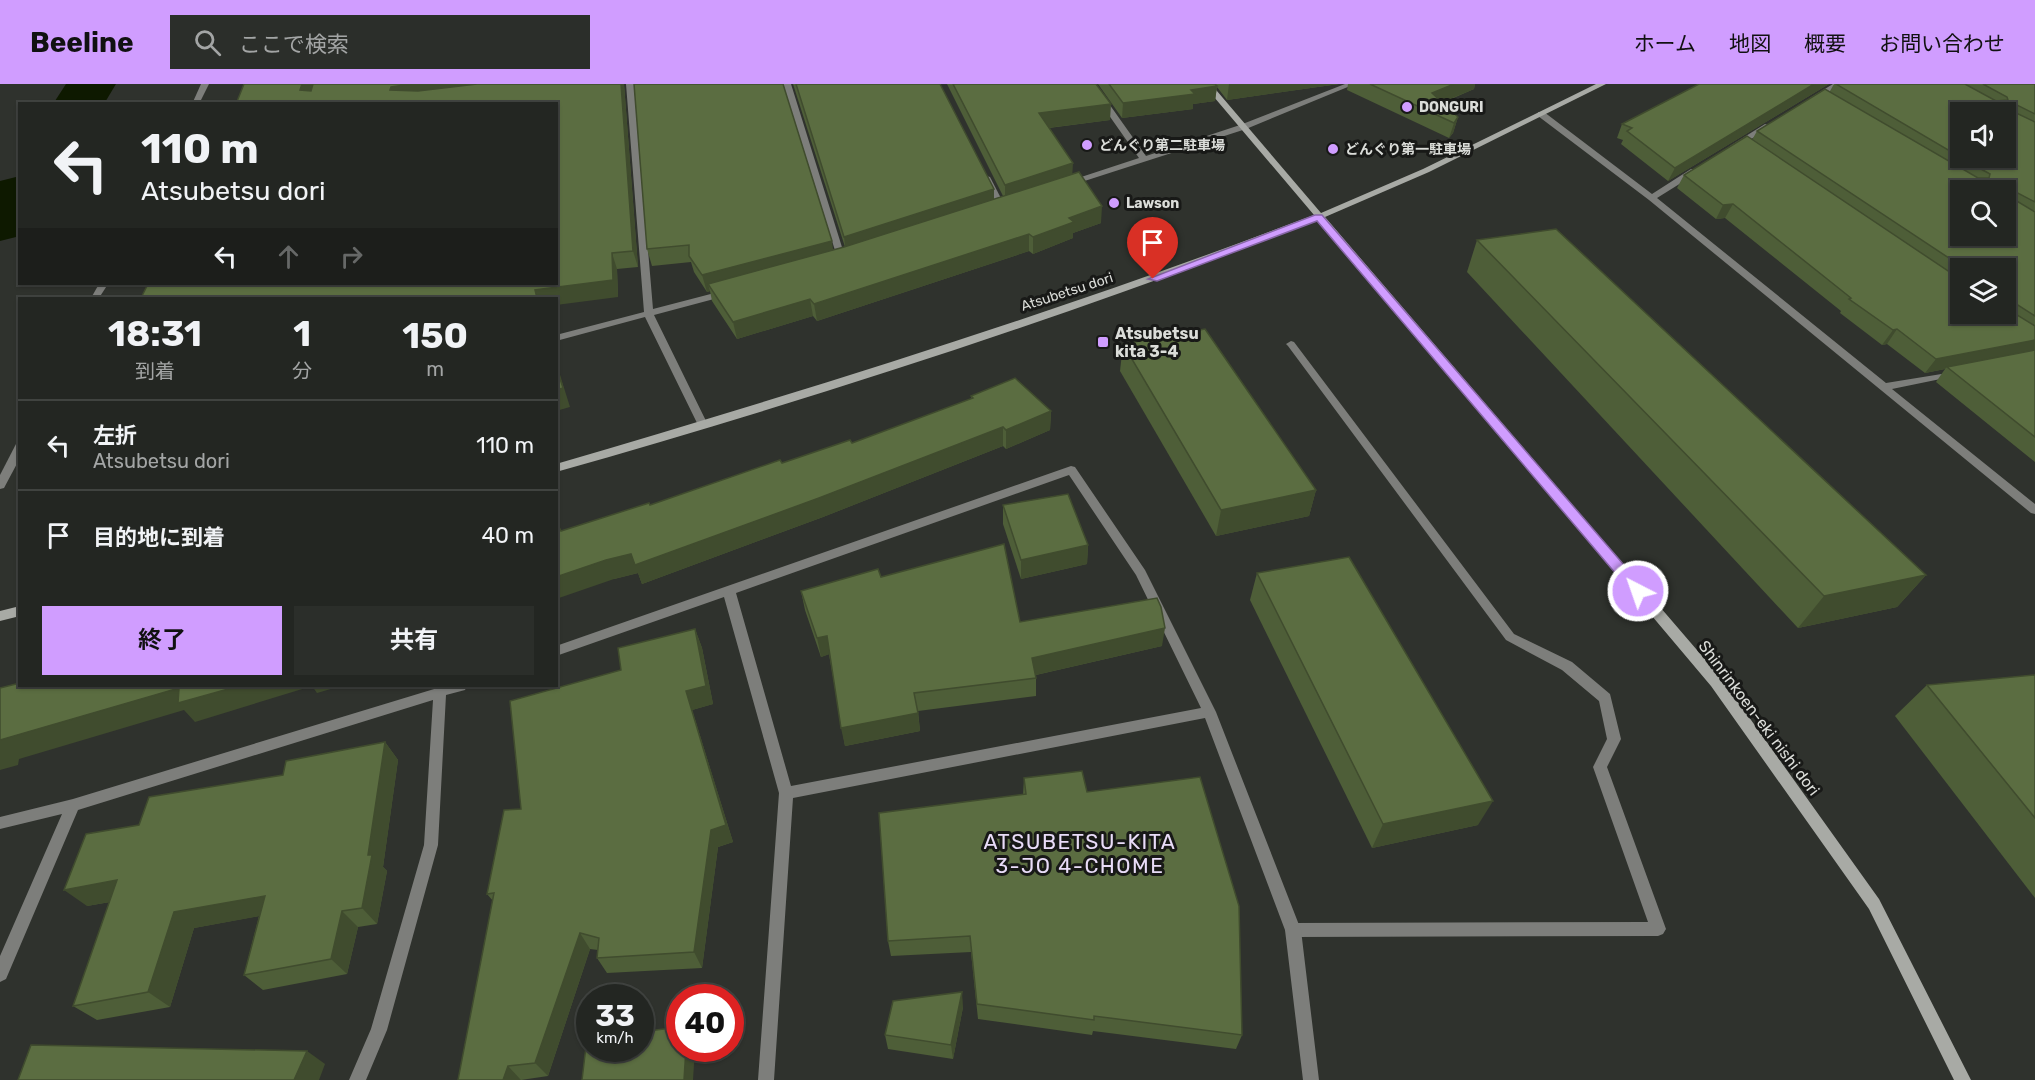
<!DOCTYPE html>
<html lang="ja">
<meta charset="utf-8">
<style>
body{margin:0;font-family:Rubik,"Noto Sans JP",sans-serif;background:#2b2e2a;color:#f1f3f6;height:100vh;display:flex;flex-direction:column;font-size:22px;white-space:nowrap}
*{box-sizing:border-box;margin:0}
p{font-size:20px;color:#a3a5a5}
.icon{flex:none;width:33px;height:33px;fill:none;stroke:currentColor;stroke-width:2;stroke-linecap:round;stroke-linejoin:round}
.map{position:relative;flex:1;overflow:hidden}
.drawer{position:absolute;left:18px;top:213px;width:540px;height:390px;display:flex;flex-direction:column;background:#232622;border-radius:0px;box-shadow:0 2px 4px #0004,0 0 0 2px #404340}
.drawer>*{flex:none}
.guide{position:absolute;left:18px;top:18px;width:540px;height:183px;border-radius:0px;box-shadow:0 2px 4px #0004,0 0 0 2px #404340;background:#232622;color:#f1f3f6;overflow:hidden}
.controls{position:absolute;left:1950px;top:18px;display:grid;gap:12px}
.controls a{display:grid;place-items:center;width:66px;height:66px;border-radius:0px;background:#232622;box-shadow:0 2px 4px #0004,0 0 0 2px #404340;font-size:30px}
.speed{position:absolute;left:576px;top:900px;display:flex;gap:12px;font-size:30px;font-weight:700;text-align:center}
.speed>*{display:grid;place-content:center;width:78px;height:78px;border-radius:50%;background:#232622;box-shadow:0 2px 4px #0004,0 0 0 2px #404340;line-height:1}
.speed small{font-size:15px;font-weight:400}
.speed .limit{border:9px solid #d22;background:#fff;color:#111}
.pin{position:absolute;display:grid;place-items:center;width:51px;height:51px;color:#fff;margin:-62px -26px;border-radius:50% 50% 50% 0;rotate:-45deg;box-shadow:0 0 6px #0007}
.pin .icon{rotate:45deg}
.me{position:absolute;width:66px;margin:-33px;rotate:319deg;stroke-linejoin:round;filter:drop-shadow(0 0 4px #0008)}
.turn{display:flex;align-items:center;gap:21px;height:126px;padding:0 24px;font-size:27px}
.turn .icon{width:78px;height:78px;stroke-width:2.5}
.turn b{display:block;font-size:42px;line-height:51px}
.lanes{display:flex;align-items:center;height:57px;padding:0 24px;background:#0003;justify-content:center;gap:30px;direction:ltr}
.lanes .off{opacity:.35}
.eta{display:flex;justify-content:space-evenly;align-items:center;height:102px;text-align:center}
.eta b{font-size:36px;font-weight:700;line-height:42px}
.button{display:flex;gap:12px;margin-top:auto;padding:12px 24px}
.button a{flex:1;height:69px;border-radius:0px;background:#d09dff;color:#111;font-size:24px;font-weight:700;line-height:69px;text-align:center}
.button a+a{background:#2b2e2a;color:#f1f3f6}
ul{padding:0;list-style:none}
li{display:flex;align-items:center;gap:18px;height:90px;padding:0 24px;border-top:2px solid #404340}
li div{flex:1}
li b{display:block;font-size:22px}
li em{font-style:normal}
header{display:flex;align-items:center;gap:36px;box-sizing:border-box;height:84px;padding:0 30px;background:#d09dff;color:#111}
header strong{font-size:28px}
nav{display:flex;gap:33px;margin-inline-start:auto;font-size:21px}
.search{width:420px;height:54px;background:#2b2e2a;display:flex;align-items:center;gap:15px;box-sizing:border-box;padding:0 21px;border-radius:0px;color:#a3a5a5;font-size:22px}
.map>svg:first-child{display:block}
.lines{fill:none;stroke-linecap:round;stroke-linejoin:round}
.river{fill:#0e1900;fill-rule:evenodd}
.lane{fill:#7d7e7b;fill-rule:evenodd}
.street{fill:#7d7e7b;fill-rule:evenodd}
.secondary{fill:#a8aaa5;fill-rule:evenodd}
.wall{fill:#4e5e38;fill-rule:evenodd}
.shaded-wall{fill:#404c2e}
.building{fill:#5b6d41;stroke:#404c2e;stroke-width:1.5;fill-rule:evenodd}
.route{fill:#d09dff;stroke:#8766a6;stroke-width:1.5}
.poi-dot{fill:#d09dff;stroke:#181917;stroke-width:2}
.labels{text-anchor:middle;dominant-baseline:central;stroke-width:6;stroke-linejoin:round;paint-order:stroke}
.far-poi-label{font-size:14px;font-weight:bold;fill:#dbddd9;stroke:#181917;text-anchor:start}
.far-street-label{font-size:14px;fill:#dbddd9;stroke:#181917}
.poi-label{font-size:16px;font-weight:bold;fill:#dbddd9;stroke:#181917;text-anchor:start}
.street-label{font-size:16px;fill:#dbddd9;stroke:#181917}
.near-neighbourhood-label{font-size:21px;letter-spacing:1.5px;fill:#e9dcf8;stroke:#181917}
</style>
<header>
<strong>Beeline</strong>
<div class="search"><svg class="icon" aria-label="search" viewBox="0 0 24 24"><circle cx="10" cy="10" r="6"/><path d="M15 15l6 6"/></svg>ここで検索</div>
<nav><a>ホーム</a><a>地図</a><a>概要</a><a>お問い合わせ</a></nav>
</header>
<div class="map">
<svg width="2035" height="996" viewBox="0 0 2035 996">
<rect width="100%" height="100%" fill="#2f322d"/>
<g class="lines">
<g class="river">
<path d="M66 0H116L104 20H53Z"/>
<path d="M20 92V152L0 157V97Z"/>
</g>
<path class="lane" d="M1291 257 1294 258 1514 550 1572 578 1610 610 1621 655 1607 683 1666 845 1663 850 1658 852 1293 853 1288 851 1285 846 1288 841 1293 839 1648 838 1593 683 1607 655 1599 617 1562 586 1506 556 1288 262 1286 260Z"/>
<g class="street">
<path d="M201 0H209L199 20H192Z"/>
<path d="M626 0H634L653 225 726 206 731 209 729 211 654 231 708 341 703 344 698 341 645 233 556 257V251L644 228Z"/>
<path d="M783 0H791L846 176 845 178H839L838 176Z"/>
<path d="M1087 0H1095L1146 72 1240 41 1345 0H1355L1246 45 1069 102 1065 100 1066 98 1139 74Z"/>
<path d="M1833 0H1842L1817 16 1810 14Z"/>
<path d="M1538 28H1544L1652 110 1691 85H1697V89L1657 114 1886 299 1960 287V291L1892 305 2035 420V430L2031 429 1649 116 1538 32Z"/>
<path d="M1765 40 1772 42 1737 64 1730 62Z"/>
<path d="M983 91 990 93 1006 124 1005 126 998 124 982 93Z"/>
<path d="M99 200H108L99 214H91Z"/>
<path d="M16 360H20V374L4 404 0 405V391Z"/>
<path d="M1071 382 1075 383 1145 486 1216 628 1301 846 1319 996H1303L1285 846 1205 634 793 714 774 996H758L779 709 724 513 556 572V562ZM1069 391 1136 491 1201 624 791 702 736 509Z"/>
<path d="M444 602H467L465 606 446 611 438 761 387 946 366 996H349L371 945 424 761 433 616 78 726 6 895 0 898V872L62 730 0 745V733L73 715Z"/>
</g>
<g class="secondary">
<path d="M1203 0H1211L1321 129 1423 85 1596 0H1606L1429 88 1325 133 1721 594 1879 815 1971 996H1954L1869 825 1711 602 1318 136C1068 232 814 315 556 388V380C812 305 1065 226 1314 131Z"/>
<path d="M20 522V532L0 537V527Z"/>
</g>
</g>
<g class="wall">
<path d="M244 0H624L638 183 617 185 618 213 556 200Z"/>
<path d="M634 0 833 166 845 163 793 0H940L994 115 1003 112 947 0H1096L1110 36 1049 44 1072 90 1101 139 1073 149V154L1033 170 1029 167 817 237 813 232 737 255 712 217 710 207 707 208 694 188 691 178 652 182 647 165Z"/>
<path d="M1098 0H1339L1227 16 1217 3 1215 17 1193 20V25L1122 34Z"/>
<path d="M1348 0H1475L1474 5 1442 19 1458 33 1453 49 1449 54 1347 6Z"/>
<path d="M1829 0 1668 97 1621 60 1623 56 1617 54 1622 40Z"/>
<path d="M1834 0H2035V378L1936 298 1945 285 1925 289 1887 260 1882 261 1840 229 1841 227 1725 134 1716 135 1677 104 1684 91 1752 56 1757 47 1830 7ZM1960 184H2006V230H1960Z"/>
<path d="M1477 156 1926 491 1897 523 1798 544 1467 188Z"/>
<path d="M1123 260 1316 406 1309 432 1216 452 1120 287Z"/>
<path d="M971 312 1051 327 1050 346 1006 365 1003 362 823 433 642 500 638 489 614 495 561 447 650 421 782 379 852 359 971 315Z"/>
<path d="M1003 421 1088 461 1087 480 1021 495 1003 440Z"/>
<path d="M1257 489 1478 741 1372 764 1250 516Z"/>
<path d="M881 493 1020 538 1162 562 1036 591V612L918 627 920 647 845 662 829 570 821 573 805 526 801 507Z"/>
<path d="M695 545 702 564 713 620 692 626 733 758 718 763 702 884 607 889 597 874 598 866 590 865 548 992 521 996H458L493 817 487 810 621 586Z"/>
<path d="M2035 591V814L1895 632 1927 601Z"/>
<path d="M385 658 398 676 383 783 387 787 377 840 358 843 347 890 263 906 244 891 259 832 194 844 170 923 97 936 73 922 110 818 87 822 139 741 283 691Z"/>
<path d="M1024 694 1087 708 1242 951 1236 965 1093 947 1092 951 978 935 971 868 891 872 888 857 1023 711Z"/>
<path d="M963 923 953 975 888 965 885 951Z"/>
</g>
<g class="shaded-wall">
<path d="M302 0H313L308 20 300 6Z"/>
<path d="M411 0H536L398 18 390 6 391 3Z"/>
<path d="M621 0H624L638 183 633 167Z"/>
<path d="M1229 0H1339L1227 16Z"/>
<path d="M1454 0H1475L1474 5 1428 24 1432 9Z"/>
<path d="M1814 0H1829L1668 97 1675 84Z"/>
<path d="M1217 2 1215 17 1193 20V25L1122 34 1123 19 1191 6Z"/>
<path d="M1111 20 1110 36 1039 45V29Z"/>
<path d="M1458 33 1453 49 1449 54 1454 39Z"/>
<path d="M1073 79 1072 95 1005 117V101Z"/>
<path d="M994 105V121L846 169 844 153Z"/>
<path d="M1733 120 1725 134 1716 135 1723 121Z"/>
<path d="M1102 122 1101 139 1073 149V154L1033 170V153L1069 134Z"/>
<path d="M1029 150V167L817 237 814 220Z"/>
<path d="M832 157 834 173 708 200 710 207 707 208 702 191Z"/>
<path d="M612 169 617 185 618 213 556 221V214H537L535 206Z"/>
<path d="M810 215 813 232 737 255 733 238Z"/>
<path d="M1897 245 1887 260 1882 261 1893 246Z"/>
<path d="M2035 256V269L1947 283 1945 285 1925 289 1936 275Z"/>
<path d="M556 278 570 323 556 327Z"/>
<path d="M1051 327 1050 346 1006 365V346Z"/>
<path d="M1003 343V362L823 433 642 500 638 489 614 495 556 515V493Z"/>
<path d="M1316 406 1309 432 1216 452 1221 426Z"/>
<path d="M1088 461 1087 480 1021 495V476Z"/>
<path d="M1926 491 1897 523 1798 544 1824 512Z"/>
<path d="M1165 544 1162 562 1031 592 1032 574Z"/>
<path d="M695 545 702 564 713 620 692 626 733 758 718 763 702 884 694 868 686 607Z"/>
<path d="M827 552 830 570 821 573 817 554Z"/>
<path d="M239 602H341L317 609 312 602 195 638 184 626 19 675 18 681 0 686V656L179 604Z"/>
<path d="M918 629 920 647 845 662 841 644Z"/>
<path d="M385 658 398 676 383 783 387 787 377 840 362 824 368 771Z"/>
<path d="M1493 717 1478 741 1372 764 1383 740Z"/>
<path d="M117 796 138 813 87 822 64 806Z"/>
<path d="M265 812 282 828 194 844 170 923 148 908 174 828Z"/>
<path d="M342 827 358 843 347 890 331 875Z"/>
<path d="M580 849 590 865 548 992 535 979Z"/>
<path d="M962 908 963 923 953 975 951 961Z"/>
<path d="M686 964H695L693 996H684Z"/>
<path d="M307 967 325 980 319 996H294Z"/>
<path d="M508 982 521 996H503Z"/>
</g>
<g class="building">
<path d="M244 0H302L300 6 311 7 313 0H411L391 3 390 6 418 7 477 0H621L633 167 612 169 613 196 535 206 537 214H141L148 200H556V20H236Z"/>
<path d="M634 0H783L832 157 702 191 689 172V161L647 165Z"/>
<path d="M796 0H940L994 105 844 153Z"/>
<path d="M953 0H1096L1111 20 1039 29 1073 79 1005 101Z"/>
<path d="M1109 0H1215L1217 2 1191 6 1195 10 1123 19Z"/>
<path d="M1370 0H1454L1432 9 1458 33 1454 39Z"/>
<path d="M1699 0H1814L1675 84 1627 47 1632 44 1622 40Z"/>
<path d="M1836 0H1965L1996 17 2008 16 2007 13 1983 0H2035V30L2013 19 2014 28 2035 38V118L2014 107 2015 116 2035 128V232L2007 214H2006V184H1964L1757 47 1825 5 1978 94H1989L1990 90 1961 74H2006V28H1960V73ZM1960 106H2006V152H1960Z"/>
<path d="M1747 52 1960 195V230H2006V224L2035 242V256L1936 275 1897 245 1893 246 1849 215 1851 214 1733 120 1723 121 1684 91Z"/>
<path d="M1079 88 1102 122 1069 134 1074 138 1033 153 1029 150 814 220 810 215 733 238 708 200 844 163Z"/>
<path d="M1556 145 1926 491 1824 512 1477 156Z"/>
<path d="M1205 245 1316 406 1221 426 1123 260Z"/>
<path d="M2035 266V353L1947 283Z"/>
<path d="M556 282 563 304 556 306Z"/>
<path d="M1015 294 1051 327 1006 346 1003 343 819 414 635 481 631 470 606 476 556 493V443H559L561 447 649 419 650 421 780 376 782 379 850 356 852 359 973 314 971 312Z"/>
<path d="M1068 410 1088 461 1021 476 1003 421Z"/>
<path d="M1004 460 1020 538 1157 514 1161 523 1165 544 1032 574 1036 594 914 609 918 629 841 644 827 552 817 554 801 507 878 485 881 493Z"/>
<path d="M1349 473 1493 717 1383 740 1257 489Z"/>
<path d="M695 545 706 602 686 607 726 741 711 746 694 868 597 874 599 854 580 849 535 979 508 982 503 996H458L494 809 487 810 504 726 521 725 510 617 621 586 618 564Z"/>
<path d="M2035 591V734L1927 601Z"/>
<path d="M20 599V602H239L178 619 179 604 0 656V604Z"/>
<path d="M385 658 368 771H372L362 824 342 827 331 875 244 891 265 812 174 828 148 908 73 922 117 796 64 806 86 750 139 741 149 713 283 691 286 677Z"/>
<path d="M1082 687 1087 708 1200 693 1239 822 1242 951 1094 932V936L977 920 970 852 888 857 879 729 1026 710 1024 694Z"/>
<path d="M962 908 951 961 885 951 893 917Z"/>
<path d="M680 943V964H686L684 996H582L587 954H590V964H640V948Z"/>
<path d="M31 961 307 967 294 996H18Z"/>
</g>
<path class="route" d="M1315 131H1322L1643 503V510H1633L1317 137 1157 197 1148 195Z"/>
<g class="poi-dot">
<circle cx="1407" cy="23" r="6"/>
<circle cx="1087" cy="61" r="6"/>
<circle cx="1333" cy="65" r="6"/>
<circle cx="1114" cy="119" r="6"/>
<rect x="1097" y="252" width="12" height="12" rx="3"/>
</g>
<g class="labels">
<g class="far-poi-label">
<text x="1419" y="23">DONGURI</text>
<text x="1099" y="61">どんぐり第二駐車場</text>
<text x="1345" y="65">どんぐり第一駐車場</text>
<text x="1126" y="119">Lawson</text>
</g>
<g class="far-street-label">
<text transform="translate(1067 208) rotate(-18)">Atsubetsu dori</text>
</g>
<g class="poi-label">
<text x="1115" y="249">Atsubetsu<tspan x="1115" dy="18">kita 3-4</tspan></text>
</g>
<g class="street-label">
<text transform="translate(1759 634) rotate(53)">Shinrinkoen-eki nishi dori</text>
</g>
<g class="near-neighbourhood-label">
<text x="1080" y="757">ATSUBETSU-KITA<tspan x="1080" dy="24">3-JO 4-CHOME</tspan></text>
</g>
</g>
</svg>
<div class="controls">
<a><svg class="icon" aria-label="sound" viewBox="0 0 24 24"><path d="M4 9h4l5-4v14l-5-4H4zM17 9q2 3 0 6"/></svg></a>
<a><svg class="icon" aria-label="search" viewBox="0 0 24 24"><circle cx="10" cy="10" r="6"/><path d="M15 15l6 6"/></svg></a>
<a><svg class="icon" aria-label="layers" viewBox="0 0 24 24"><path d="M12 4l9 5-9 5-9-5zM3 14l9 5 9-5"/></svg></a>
</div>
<div class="speed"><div>33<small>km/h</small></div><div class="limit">40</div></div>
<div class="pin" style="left:1153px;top:195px;background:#d93025"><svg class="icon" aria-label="arrive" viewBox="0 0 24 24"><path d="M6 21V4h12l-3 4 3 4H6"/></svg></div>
<svg class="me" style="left:1638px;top:507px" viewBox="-20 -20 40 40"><circle r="17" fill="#d09dff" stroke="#fff" stroke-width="3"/><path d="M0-11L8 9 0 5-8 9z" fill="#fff"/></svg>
<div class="guide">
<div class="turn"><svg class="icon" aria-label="left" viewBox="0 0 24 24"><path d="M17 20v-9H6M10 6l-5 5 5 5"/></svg><div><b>110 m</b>Atsubetsu dori</div></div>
<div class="lanes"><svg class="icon" aria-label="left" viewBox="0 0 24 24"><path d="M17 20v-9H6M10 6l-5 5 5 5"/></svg><svg class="icon off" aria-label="ahead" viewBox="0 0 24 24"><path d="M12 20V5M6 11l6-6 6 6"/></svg><svg class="icon off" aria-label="right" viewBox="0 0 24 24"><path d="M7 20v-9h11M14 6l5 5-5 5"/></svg></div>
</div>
<section class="drawer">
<div class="eta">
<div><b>18:31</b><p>到着</p></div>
<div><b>1</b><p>分</p></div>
<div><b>150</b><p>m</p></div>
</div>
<ul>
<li><svg class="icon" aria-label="left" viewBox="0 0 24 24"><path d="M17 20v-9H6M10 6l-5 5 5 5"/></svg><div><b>左折</b><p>Atsubetsu dori</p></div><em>110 m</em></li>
<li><svg class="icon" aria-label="arrive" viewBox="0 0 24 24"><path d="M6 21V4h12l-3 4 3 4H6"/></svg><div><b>目的地に到着</b></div><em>40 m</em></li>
</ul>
<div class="button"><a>終了</a><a>共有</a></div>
</section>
</div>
